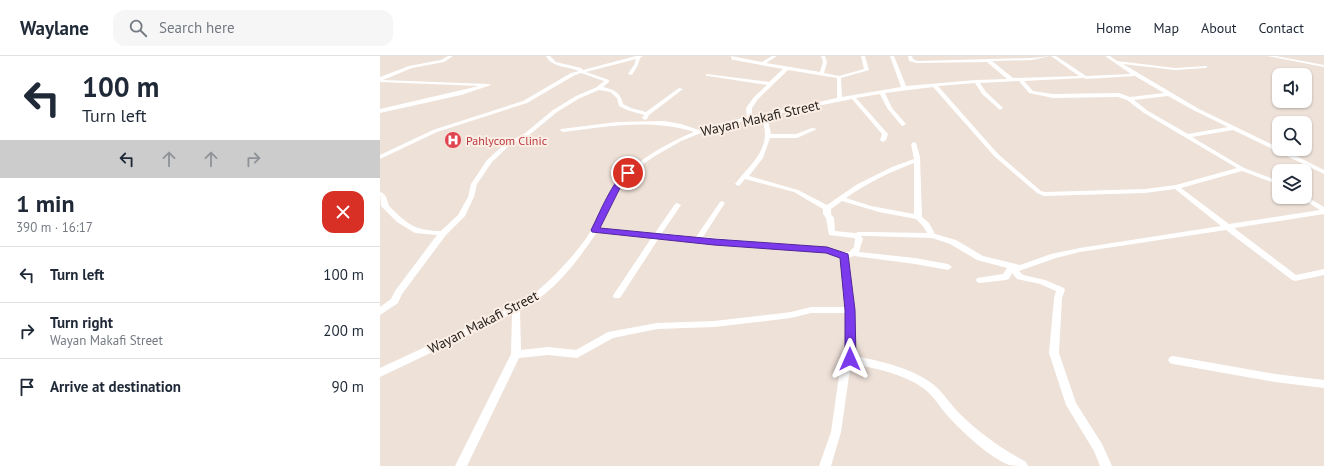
<!DOCTYPE html>
<meta charset="utf-8">
<style>
body{margin:0;font-family:"PT Sans",sans-serif;background:#f6f6f7;color:#1f2937;height:100vh;display:flex;flex-direction:column;font-size:15px;white-space:nowrap}
*{box-sizing:border-box;margin:0}
p{font-size:13px;color:#747a83}
.icon{flex:none;width:22px;height:22px;fill:none;stroke:currentColor;stroke-width:2;stroke-linecap:round;stroke-linejoin:round}
.map{position:relative;flex:1;overflow:hidden}
.sheet{display:flex;flex-direction:column;background:#fff;width:380px}
.sheet>*{flex:none}
.banner{background:#fff;color:#1f2937;overflow:hidden}
.controls{position:absolute;left:892px;top:12px;display:grid;gap:8px}
.controls a{display:grid;place-items:center;width:40px;height:40px;border-radius:8px;background:#fff;box-shadow:0 1px 3px #0004;font-size:20px}
.pin{position:absolute;display:grid;place-items:center;width:34px;height:34px;color:#fff;margin:-17px;border:2px solid #fff;border-radius:50%;box-shadow:0 1px 4px #0007}
.me{position:absolute;width:44px;margin:-22px;rotate:0deg;stroke-linejoin:round;filter:drop-shadow(0 0 3px #0008)}
.turn{display:flex;align-items:center;gap:14px;height:84px;padding:0 16px;font-size:18px}
.turn .icon{width:52px;height:52px;stroke-width:2.5}
.turn b{display:block;font-size:28px;line-height:34px}
.lanes{display:flex;align-items:center;height:38px;padding:0 16px;background:#0003;justify-content:center;gap:20px;direction:ltr}
.lanes .off{opacity:.35}
.round{display:grid;place-items:center;flex:none;width:42px;height:42px;border-radius:12px;background:#f6f6f7}
.overview{display:flex;align-items:center;justify-content:space-between;height:68px;padding:0 16px}
h1{font-size:24px;font-weight:700;line-height:30px}
ul{padding:0;list-style:none}
li{display:flex;align-items:center;gap:12px;height:56px;padding:0 16px;border-top:1px solid #e0e1e3}
li div{flex:1}
li b{display:block;font-size:15px}
li em{font-style:normal}
header{display:flex;align-items:center;gap:24px;box-sizing:border-box;height:56px;padding:0 20px;background:#fff;border-bottom:1px solid #e0e1e3}
header strong{font-size:19px}
nav{display:flex;gap:22px;margin-inline-start:auto;font-size:14px}
.search{width:280px;height:36px;background:#f6f6f7;display:flex;align-items:center;gap:10px;box-sizing:border-box;padding:0 14px;border-radius:12px;color:#747a83;font-size:15px}
main{display:flex;flex:1;min-height:0}
.map>svg:first-child{display:block}
.lines{fill:none;stroke-linecap:round;stroke-linejoin:round}
.minor{fill:#fff;fill-rule:evenodd}
.route{fill:#7c3aed;stroke:#51269a}
.labels{text-anchor:middle;dominant-baseline:central;stroke-width:4;stroke-linejoin:round;paint-order:stroke}
.far-health-label{font-size:12px;fill:#be3a42;stroke:#fbeee5;text-anchor:start}
.street-label{font-size:14px;fill:#25201d;stroke:#fbeee5}
</style>
<header>
<strong>Waylane</strong>
<div class="search"><svg class="icon" aria-label="search" viewBox="0 0 24 24"><circle cx="10" cy="10" r="6"/><path d="M15 15l6 6"/></svg>Search here</div>
<nav><a>Home</a><a>Map</a><a>About</a><a>Contact</a></nav>
</header>
<main>
<section class="sheet">
<div class="banner">
<div class="turn"><svg class="icon" aria-label="left" viewBox="0 0 24 24"><path d="M17 20v-9H6M10 6l-5 5 5 5"/></svg><div><b>100 m</b>Turn left</div></div>
<div class="lanes"><svg class="icon" aria-label="left" viewBox="0 0 24 24"><path d="M17 20v-9H6M10 6l-5 5 5 5"/></svg><svg class="icon off" aria-label="ahead" viewBox="0 0 24 24"><path d="M12 20V5M6 11l6-6 6 6"/></svg><svg class="icon off" aria-label="ahead" viewBox="0 0 24 24"><path d="M12 20V5M6 11l6-6 6 6"/></svg><svg class="icon off" aria-label="right" viewBox="0 0 24 24"><path d="M7 20v-9h11M14 6l5 5-5 5"/></svg></div>
</div>
<div class="overview"><div><h1>1 min</h1><p>390 m · 16:17</p></div><a class="round" style="background:#d93025;color:#fff"><svg class="icon" aria-label="close" viewBox="0 0 24 24"><path d="M6 6l12 12M18 6L6 18"/></svg></a></div>
<ul>
<li><svg class="icon" aria-label="left" viewBox="0 0 24 24"><path d="M17 20v-9H6M10 6l-5 5 5 5"/></svg><div><b>Turn left</b></div><em>100 m</em></li>
<li><svg class="icon" aria-label="right" viewBox="0 0 24 24"><path d="M7 20v-9h11M14 6l5 5-5 5"/></svg><div><b>Turn right</b><p>Wayan Makafi Street</p></div><em>200 m</em></li>
<li><svg class="icon" aria-label="arrive" viewBox="0 0 24 24"><path d="M6 21V4h12l-3 4 3 4H6"/></svg><div><b>Arrive at destination</b></div><em>90 m</em></li>
</ul>
</section>
<div class="map">
<svg width="944" height="410" viewBox="0 0 944 410">
<rect width="100%" height="100%" fill="#eee1d8"/>
<g class="lines">
<g class="minor">
<path d="M68 0H73L64 6 32 12 3 24 109 28 111 29 81 39 0 57V53L99 30 0 26V21L29 10 61 4Z"/>
<path d="M166 0H170L176 6 201 12 203 14 256 0H263L260 2 258 9 252 19 248 18 254 9 256 3 206 16 229 24V26L223 31C235 34 240 36 243 48L251 52 266 56 299 32 303 33 269 59 267 63 265 64 262 62 264 59 247 54 239 50 237 42 230 36 219 34 200 42 177 56 148 80 131 88 112 106 97 128 94 141 85 160 66 179 22 238 18 247 0 259V251L11 243 15 235 57 179 35 177 17 166 1 150 0 136C9 139 6 147 11 152 28 169 37 175 61 175L78 159 88 141 91 128 107 104 127 86 144 78 173 54 196 40 217 31 224 25 201 17 195 19 147 47 57 76 0 103V99L53 74 143 45 191 17 199 15C188 10 172 12 166 0Z"/>
<path d="M351 0 382 6 392 0H397L386 7 440 16 443 6 441 0H445L447 6 444 17 459 20 484 13 481 0H485L489 14 461 22 462 41 521 31 510 0H514L526 30 596 24 627 23 607 6 537 7 529 5 528 0H532L533 3 537 5 652 2 670 0 652 4 612 5 633 22 699 20 671 0H676L706 20 751 18 725 0H730L737 5 795 12 827 10V11L825 12 795 14 743 8 819 53 899 92V93H902L944 114V118L942 117 853 74 812 81 864 112 899 125V129L862 115 801 132 849 168 940 154 920 141H925V140L944 151V158L854 172 916 219 944 213V219L915 225 912 224 846 174 700 196 676 202 639 215 643 219 665 224 684 232 685 234 682 242 679 297 696 347 722 388 732 410H720L714 395 686 349 669 297 674 242 676 235 660 228 637 223 632 217 629 223 626 224 600 227 597 226 596 224 597 222 623 218 627 212 597 204 570 188 552 182 490 180H481L483 183 479 196 535 202 568 208 572 211 568 214 535 208 474 200 468 202 474 254 475 300C500 305 528 311 550 326 562 334 569 347 579 357 599 377 622 393 646 406L648 410C642 410 635 410 629 409 609 401 582 376 567 359 559 350 553 339 543 332 522 317 497 313 473 308L469 320 461 376 451 410H439L451 376 459 320 465 303 466 257H431L411 262 334 271 277 273 233 282 197 302 168 299 139 302 87 410H75L131 298 132 258 0 321V312L146 244C168 228 198 197 212 173 222 155 229 133 243 117 247 113 253 110 258 107 276 94 294 84 314 76 272 62 226 71 183 76L180 74 181 73 237 66 284 65 301 68 319 74 338 68 367 61 366 52 374 41 387 29 328 20H326V18L389 26 403 13 354 4H352ZM408 14 457 22V42L372 60V52L378 43ZM755 20 784 37 750 41 739 37 673 38 653 35 644 25 704 22 706 23ZM639 25 649 37 673 42 738 41 747 44 764 57 857 112 796 129 765 133 665 136 661 135 618 98 558 30 595 27 602 38 620 54 623 52 622 51 606 36 600 27ZM553 31 614 100 657 137 664 140 765 137 795 133 841 170 700 192 671 198 640 209 603 200 576 184 555 178 549 167 542 161 540 101 536 87 534 86 531 88 534 103 512 111 476 129 447 149 418 134 369 120 383 102 390 82H417L437 73 432 72 416 78H391L387 60 472 43 502 78 500 84 503 86 506 84 508 78 476 42 500 38 507 52 521 69 523 70 526 68 512 52 505 37ZM788 40 815 55 848 71 808 78 768 55 754 44ZM382 62C383 67 385 72 385 78 385 99 366 113 355 128L358 130 360 129 365 123 414 136 443 153V158L446 162 449 179 474 182 475 183 474 191 469 196H464L447 192 323 181 345 147 342 145 340 146 316 181 282 177 301 149 297 147 295 148 275 177 220 172 243 126 249 118 275 100 301 85 321 77 341 70ZM534 107V158L491 150 466 142C487 127 510 116 534 107ZM462 145 499 156 536 163 543 170 547 177 490 176H479L475 177 455 175 454 162 451 158V153ZM217 176 272 181 234 238 233 240 234 242H240L279 182 313 185 317 187 320 186 446 196 460 201 465 251H431L411 256 334 265 277 267 228 276 196 294 168 291 141 294 140 254C173 238 197 206 217 176Z"/>
<path d="M887 0H896L944 9V11Z"/>
<path d="M793 300 895 318 944 324V332L895 326 793 308 790 307 788 304 790 301Z"/>
</g>
</g>
<path class="route" d="M248 115 251 117 243 126 220 172 334 183 447 191 468 198 475 254 476 303 474 306 470 308 466 306 465 303V254L460 202 446 197 334 189 212 176 211 174C218 161 234 120 248 115Z"/>
<defs>
<g id="hospital-disc" transform="scale(0.9)"><circle r="9.5" fill="#e0444e" stroke="#fbeee5"/><path d="M-5-5h3v3.5h4V-5h3V5h-3V1.5h-4V5h-3Z" fill="#fff"/></g>
</defs>
<g fill-rule="evenodd">
<use href="#hospital-disc" x="73" y="84"/>
</g>
<g class="labels">
<g class="far-health-label">
<text x="86" y="84">Pahlycom Clinic</text>
</g>
<g class="street-label">
<text transform="translate(380 62) rotate(-13)">Wayan Makafi Street</text>
<text transform="translate(103 266) rotate(-27)">Wayan Makafi Street</text>
</g>
</g>
</svg>
<div class="controls">
<a><svg class="icon" aria-label="sound" viewBox="0 0 24 24"><path d="M4 9h4l5-4v14l-5-4H4zM17 9q2 3 0 6"/></svg></a>
<a><svg class="icon" aria-label="search" viewBox="0 0 24 24"><circle cx="10" cy="10" r="6"/><path d="M15 15l6 6"/></svg></a>
<a><svg class="icon" aria-label="layers" viewBox="0 0 24 24"><path d="M12 4l9 5-9 5-9-5zM3 14l9 5 9-5"/></svg></a>
</div>
<div class="pin" style="left:248px;top:117px;background:#d93025"><svg class="icon" aria-label="arrive" viewBox="0 0 24 24"><path d="M6 21V4h12l-3 4 3 4H6"/></svg></div>
<svg class="me" style="left:470px;top:303px" viewBox="-20 -20 40 40"><path d="M0-17L14 15 0 8-14 15z" fill="#7c3aed" stroke="#fff" stroke-width="4"/></svg>
</div>
</main>
